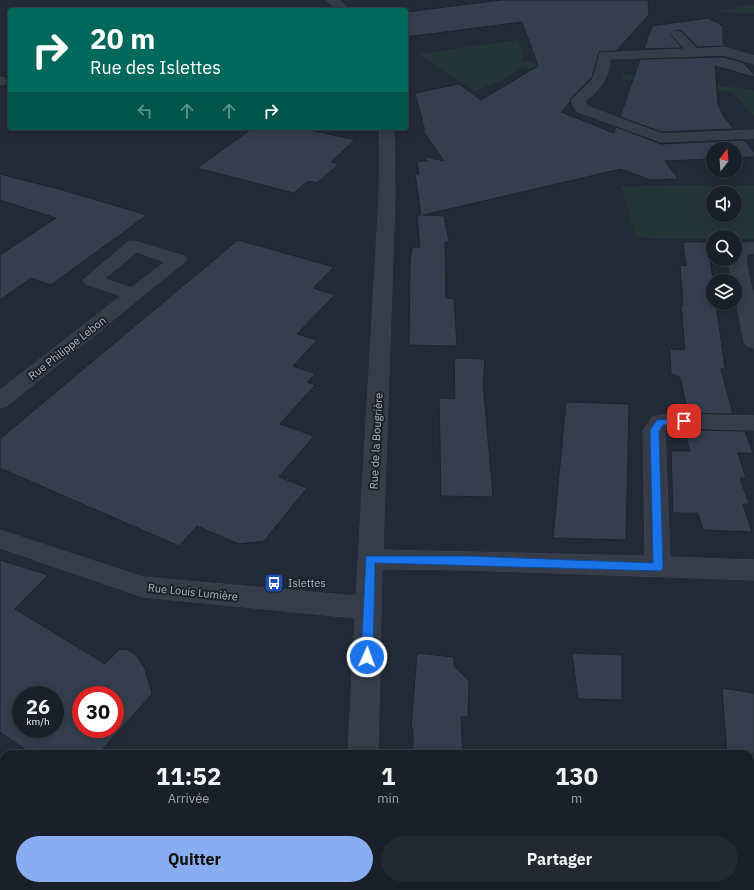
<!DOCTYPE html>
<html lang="fr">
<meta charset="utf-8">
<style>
body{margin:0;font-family:"IBM Plex Sans",sans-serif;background:#232831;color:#f1f3f6;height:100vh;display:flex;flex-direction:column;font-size:15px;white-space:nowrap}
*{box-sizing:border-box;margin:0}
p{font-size:13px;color:#9fa3a8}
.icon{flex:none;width:22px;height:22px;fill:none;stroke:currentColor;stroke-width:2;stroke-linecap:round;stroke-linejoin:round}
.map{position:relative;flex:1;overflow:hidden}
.sheet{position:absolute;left:0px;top:750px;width:754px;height:140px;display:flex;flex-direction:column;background:#1a2029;border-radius:12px 12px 0 0;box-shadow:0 2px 10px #0003,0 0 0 1px #383e46}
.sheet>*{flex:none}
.hud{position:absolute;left:8px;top:8px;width:400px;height:122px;border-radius:4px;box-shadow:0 2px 10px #0003,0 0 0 1px #383e46;background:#00695c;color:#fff;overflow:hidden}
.needle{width:26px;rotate:17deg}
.tools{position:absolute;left:706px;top:142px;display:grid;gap:8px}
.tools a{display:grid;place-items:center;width:36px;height:36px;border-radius:50%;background:#1a2029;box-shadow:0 2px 10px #0003,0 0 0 1px #383e46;font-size:20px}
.speed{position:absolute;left:12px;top:686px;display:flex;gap:8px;font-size:20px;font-weight:700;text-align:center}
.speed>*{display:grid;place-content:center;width:52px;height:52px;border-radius:50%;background:#1a2029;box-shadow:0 2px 10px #0003,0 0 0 1px #383e46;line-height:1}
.speed small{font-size:10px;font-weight:400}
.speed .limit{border:6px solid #d22;background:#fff;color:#111}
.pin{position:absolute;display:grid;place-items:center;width:34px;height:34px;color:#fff;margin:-17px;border-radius:8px;box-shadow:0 2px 6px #0006}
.me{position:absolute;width:44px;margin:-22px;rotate:2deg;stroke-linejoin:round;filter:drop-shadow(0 0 3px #0008)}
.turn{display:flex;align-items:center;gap:14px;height:84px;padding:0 16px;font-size:18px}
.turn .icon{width:52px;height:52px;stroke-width:2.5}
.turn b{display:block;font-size:28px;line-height:34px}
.lanes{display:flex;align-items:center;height:38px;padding:0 16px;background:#0003;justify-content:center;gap:20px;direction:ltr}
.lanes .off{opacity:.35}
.eta{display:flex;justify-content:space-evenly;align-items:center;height:68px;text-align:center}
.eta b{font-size:24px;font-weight:700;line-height:28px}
.button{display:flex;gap:8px;margin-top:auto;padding:8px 16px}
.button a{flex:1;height:46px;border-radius:24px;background:#89adf1;color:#111;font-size:16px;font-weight:700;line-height:46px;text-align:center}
.button a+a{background:#232831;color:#f1f3f6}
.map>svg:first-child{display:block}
.green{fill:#243538;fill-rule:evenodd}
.building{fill:#343e4e;stroke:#1d242e;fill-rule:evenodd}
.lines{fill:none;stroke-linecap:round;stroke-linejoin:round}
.minor-casing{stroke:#3f4651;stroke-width:1}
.minor{fill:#363c48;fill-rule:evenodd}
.route{fill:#1a73e8;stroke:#114b97}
.labels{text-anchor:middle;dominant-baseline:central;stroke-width:4;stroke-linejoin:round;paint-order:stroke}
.street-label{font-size:11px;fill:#b0b7c4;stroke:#1b222c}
.poi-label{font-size:11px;fill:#b0b7c4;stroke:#1b222c;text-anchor:start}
</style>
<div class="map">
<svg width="754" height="890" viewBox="0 0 754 890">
<rect width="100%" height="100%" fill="#222a37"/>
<g class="green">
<path d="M754 5V14L715 11Z"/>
<path d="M518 40 524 52 522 62 550 65 546 71 521 67 509 77 475 91 419 54Z"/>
<path d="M623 74 754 90V116L732 92 621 79Z"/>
<path d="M754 185V239H735V237H713V239L637 238 621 186ZM713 193H735V215H713Z"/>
</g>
<g class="building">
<path d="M501 0H648L649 15 616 51 599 52 592 77 570 99V102L561 112 614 133 616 127 661 144 744 140 754 152V157L735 158V149H713V159L665 161 678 179 651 180 621 169 423 215 444 216 449 242H445L446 298 454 299 457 346 409 345 410 262 412 248 420 247 417 217 418 215H421L415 174H419L417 161H427L426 157 444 161 423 131H425L415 93 459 84 481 100 538 66 522 22 406 37V12Z"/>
<path d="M708 18 723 26V43L726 46 698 47 682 31 677 30 670 34 682 48 644 49 652 26Z"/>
<path d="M723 57 742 62 754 74V77L715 66 718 104 724 117 734 129 662 132 620 117 640 59Z"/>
<path d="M253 128H300L355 140 331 162 339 164 317 183 308 181 294 193 197 168Z"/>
<path d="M0 174 66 191 147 215 51 285 31 278 0 300V255L56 218 0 200Z"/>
<path d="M238 240 334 267 313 288 335 295 297 334 317 340 293 366 315 374 307 382 315 385 280 424 314 436 279 477 307 488 264 541 239 544 197 526 179 546 0 468V439Z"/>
<path d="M683 242H708L713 281V303H716L725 369H721L733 414 688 413 680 377 671 374 670 349 685 350 681 305H683L680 265 686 266Z"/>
<path d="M454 358 485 359 483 382 493 497 441 496 439 398 455 399Z"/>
<path d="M566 402 629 404 626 540 553 538Z"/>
<path d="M684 430 745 431 753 453H738L746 478H740L749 504H743L752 532 703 530 698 513H673L671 451H690Z"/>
<path d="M0 560 48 575 15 609 105 664 120 649 128 650 136 655 145 669 152 694 98 754H32L0 732ZM21 695H55V729H21ZM81 695H115V729H81Z"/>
<path d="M417 653 454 657V666L469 681 468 717H461L463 754H413V729L411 728Z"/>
<path d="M572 653 622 655V700L578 699Z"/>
<path d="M722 688 754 693V754H727Z"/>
</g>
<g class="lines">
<g class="minor-casing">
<g id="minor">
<path d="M327 0H339L350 10H338Z"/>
<path d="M677 31 681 32 697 49 724 47 754 56V64L723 55 610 59C610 77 599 91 585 101L587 106 662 134 754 130V138L661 142 576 111 571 100 592 80 596 70 600 53 685 49 671 34Z"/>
<path d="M0 77 5 78 7 81 5 84 0 85Z"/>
<path d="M380 128H394L395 197 383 550 645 556 643 431 652 417 670 414 754 416V430L670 428H667L665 431 670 557 754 560V580L467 570 382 569 378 754H348L355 618 143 597 0 548V530L143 577 356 596 379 197Z"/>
<path d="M134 241 184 256 187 260 7 406 0 408V390L121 296 86 284 83 280 128 242ZM137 252 165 262 131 288 105 279Z"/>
<path d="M745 243H754V253L747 254 746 262 754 299V348L747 346 744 342 735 295V281H732L728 262 729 259H735V246Z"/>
<rect x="340" y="886" width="34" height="4"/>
</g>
</g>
<use href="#minor" class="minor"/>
</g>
<path class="route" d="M684 418 687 419V423L663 425 659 431 663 568 661 571 375 563 373 657 371 660 367 662 363 660 361 657 366 556H467L653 563 650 430 657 420Z"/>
<defs>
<g id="bus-square" transform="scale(1)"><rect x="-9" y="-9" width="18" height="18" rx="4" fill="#1a4fb4" stroke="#1b222c"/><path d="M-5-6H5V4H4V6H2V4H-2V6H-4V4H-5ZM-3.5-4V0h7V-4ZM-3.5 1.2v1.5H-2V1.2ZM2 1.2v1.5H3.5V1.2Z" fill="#fff"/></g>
</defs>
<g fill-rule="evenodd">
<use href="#bus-square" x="274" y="583"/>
</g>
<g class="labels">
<g class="street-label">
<text transform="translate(67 348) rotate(-38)">Rue Philippe Lebon</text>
<text transform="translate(376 441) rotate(-87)">Rue de la Bougrière</text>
<text transform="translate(193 592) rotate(6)">Rue Louis Lumière</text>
</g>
<g class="poi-label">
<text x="288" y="583">Islettes</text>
</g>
</g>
</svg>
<div class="tools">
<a><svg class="needle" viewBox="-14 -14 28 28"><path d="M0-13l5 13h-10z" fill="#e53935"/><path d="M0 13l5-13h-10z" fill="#9fa3a8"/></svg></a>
<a><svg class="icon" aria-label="sound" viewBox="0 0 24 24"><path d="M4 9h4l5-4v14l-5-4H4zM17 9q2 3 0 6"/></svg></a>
<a><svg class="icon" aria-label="search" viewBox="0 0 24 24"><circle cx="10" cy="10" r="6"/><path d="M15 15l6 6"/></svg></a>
<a><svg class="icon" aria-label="layers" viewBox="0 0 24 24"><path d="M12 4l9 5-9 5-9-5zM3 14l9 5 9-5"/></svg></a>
</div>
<div class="speed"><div>26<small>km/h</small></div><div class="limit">30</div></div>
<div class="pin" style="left:684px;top:421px;background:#d93025"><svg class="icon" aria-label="arrive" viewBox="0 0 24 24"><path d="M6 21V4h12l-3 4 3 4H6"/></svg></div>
<svg class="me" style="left:367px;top:657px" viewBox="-20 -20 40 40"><circle r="17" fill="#1a73e8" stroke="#fff" stroke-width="3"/><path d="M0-11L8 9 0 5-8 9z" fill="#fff"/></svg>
<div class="hud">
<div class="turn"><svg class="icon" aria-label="right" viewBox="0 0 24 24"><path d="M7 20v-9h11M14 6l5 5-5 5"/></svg><div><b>20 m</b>Rue des Islettes</div></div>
<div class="lanes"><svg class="icon off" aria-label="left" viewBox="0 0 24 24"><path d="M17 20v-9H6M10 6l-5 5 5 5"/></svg><svg class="icon off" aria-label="ahead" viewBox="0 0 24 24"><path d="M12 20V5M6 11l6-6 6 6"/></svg><svg class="icon off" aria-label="ahead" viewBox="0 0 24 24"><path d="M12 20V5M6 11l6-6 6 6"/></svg><svg class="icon" aria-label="right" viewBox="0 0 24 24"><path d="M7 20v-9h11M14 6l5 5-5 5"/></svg></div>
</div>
<section class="sheet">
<div class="eta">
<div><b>11:52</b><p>Arrivée</p></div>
<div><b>1</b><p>min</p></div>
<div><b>130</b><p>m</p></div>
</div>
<div class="button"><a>Quitter</a><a>Partager</a></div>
</section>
</div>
